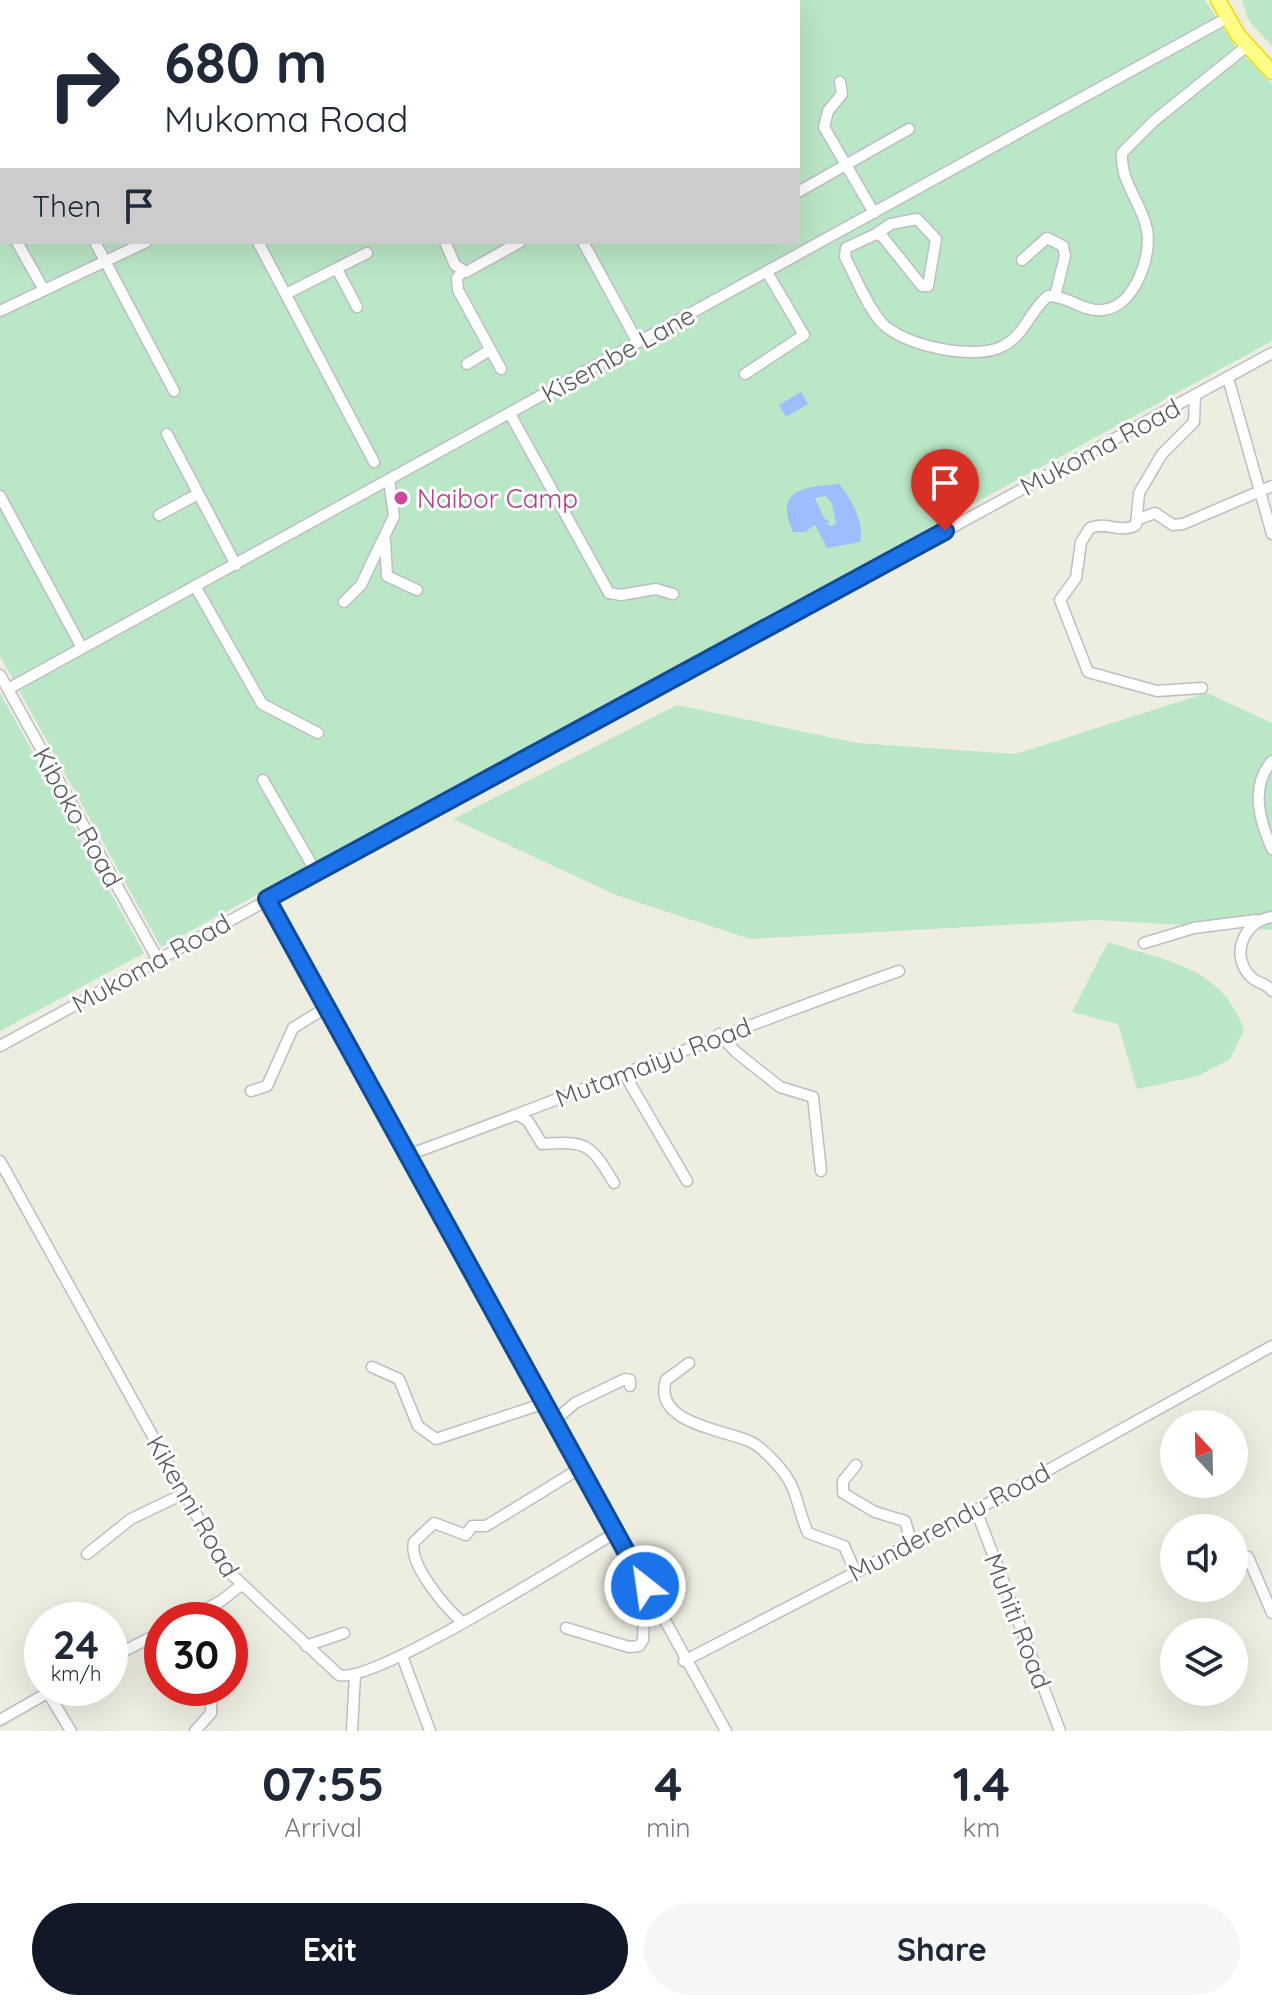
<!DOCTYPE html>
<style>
body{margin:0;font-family:Quicksand,sans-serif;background:#f6f6f7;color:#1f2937;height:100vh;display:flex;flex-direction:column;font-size:30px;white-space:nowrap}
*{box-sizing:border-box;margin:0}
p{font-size:26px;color:#747a83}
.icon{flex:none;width:44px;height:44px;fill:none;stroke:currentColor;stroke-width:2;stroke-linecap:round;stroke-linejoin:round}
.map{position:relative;height:1731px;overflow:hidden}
.panel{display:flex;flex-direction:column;background:#fff;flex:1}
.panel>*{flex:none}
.guide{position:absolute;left:0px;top:0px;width:800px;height:244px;box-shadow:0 8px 32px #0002;background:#fff;color:#1f2937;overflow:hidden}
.needle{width:52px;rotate:338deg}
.fabs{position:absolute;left:1160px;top:1410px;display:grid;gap:16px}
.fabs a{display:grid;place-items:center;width:88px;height:88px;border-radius:50%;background:#fff;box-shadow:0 8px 32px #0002;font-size:40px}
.speed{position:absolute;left:24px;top:1602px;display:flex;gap:16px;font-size:40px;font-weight:700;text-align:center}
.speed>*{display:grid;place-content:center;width:104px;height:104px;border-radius:50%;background:#fff;box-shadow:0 8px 32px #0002;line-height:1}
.speed small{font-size:20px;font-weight:400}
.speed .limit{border:12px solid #d22;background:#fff;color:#111}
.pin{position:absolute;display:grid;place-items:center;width:68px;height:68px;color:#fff;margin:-82px -34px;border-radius:50% 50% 50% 0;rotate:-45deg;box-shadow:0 0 8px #0007}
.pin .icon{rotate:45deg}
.me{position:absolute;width:88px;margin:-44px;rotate:330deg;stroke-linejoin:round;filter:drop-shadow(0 0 6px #0008)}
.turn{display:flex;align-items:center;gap:28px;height:168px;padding:0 32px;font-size:36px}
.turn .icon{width:104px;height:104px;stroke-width:2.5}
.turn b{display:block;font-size:56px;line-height:68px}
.then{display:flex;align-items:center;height:76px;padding:0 32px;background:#0003;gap:16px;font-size:30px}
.eta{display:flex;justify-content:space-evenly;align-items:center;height:136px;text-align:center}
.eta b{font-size:48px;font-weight:700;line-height:56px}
.cta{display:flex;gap:16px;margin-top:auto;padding:16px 32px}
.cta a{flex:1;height:92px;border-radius:48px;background:#111827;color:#fff;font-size:32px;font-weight:700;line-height:92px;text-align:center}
.cta a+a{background:#f6f6f7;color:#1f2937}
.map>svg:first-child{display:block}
.green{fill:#bae7c5}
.water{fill:#9ebdff;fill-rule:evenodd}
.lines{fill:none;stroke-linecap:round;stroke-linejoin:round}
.minor-casing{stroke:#bdbec5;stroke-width:13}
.highway-casing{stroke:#eddc00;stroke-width:17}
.minor{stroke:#fff;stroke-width:10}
.highway{stroke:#fffe85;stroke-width:14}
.route-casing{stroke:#114b97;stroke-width:20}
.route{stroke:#1a73e8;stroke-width:14}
.hotel-dot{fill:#d1479c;stroke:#fff;stroke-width:3}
.labels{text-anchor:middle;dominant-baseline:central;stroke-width:6;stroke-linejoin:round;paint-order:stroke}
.street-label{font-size:26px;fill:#595b62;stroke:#fff}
.hotel-label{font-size:26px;fill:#b23c85;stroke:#fff;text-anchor:start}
</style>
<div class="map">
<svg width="1272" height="1731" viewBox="0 0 1272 1731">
<rect width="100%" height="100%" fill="#edede0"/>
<g class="green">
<path d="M106 0H1205L1235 46 1272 84V341L161 947 0 656V40L2 242H798V2H100Z"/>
<path d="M1242 0H1272V46L1249 21Z"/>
<path d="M0 693 144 953 0 1031Z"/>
<path d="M1207 693 1272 723V930L1096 920 750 939 616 895 453 819 677 705 857 743 1015 754Z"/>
<path d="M1108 942C1165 961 1222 966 1244 1030L1230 1059 1198 1076 1137 1089 1118 1024 1072 1012Z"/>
</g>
<g class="water">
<path d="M801 392 808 404 786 417 779 405Z"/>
<path d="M839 484C851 498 865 524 860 542L827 548 815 525 805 532H793C774 490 802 487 839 484ZM826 496 832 504 836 524 830 526 827 524 830 522 824 518 815 498Z"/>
</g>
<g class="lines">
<g class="minor-casing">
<g id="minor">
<path d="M302 0 303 2"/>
<path d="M365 0 366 2"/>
<path d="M520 0 521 2"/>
<path d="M646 2 650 0"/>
<path d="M840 82 842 94 828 111 824 127 874 213"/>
<path d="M798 192 909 129"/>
<path d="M0 211 2 214"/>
<path d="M876 234 891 224 917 219 936 239 928 286H922L882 236 876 234 846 248 845 257C856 278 866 304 881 322 902 346 976 361 1003 346 1025 335 1030 310 1048 296 1067 295 1083 312 1102 310 1134 308 1152 257 1147 230 1142 202 1120 183 1122 153L1155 120 1247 46"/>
<path d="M17 242 44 290"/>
<path d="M95 242 174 391"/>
<path d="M258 242 374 462"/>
<path d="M445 242 455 265 466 272 520 242"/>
<path d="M583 242 637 341"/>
<path d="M1022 260 1047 238 1063 246 1065 256 1055 296"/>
<path d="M337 269 357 307"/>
<path d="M463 271 457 278 458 290 501 369"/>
<path d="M286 294 367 253"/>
<path d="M0 311 146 242"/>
<path d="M467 364 490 350"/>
<path d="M745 374 804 335 767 272"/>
<path d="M1228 378 1272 534"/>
<path d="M1195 395 1194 422 1162 454 1139 493 1136 525C1120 534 1107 521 1090 528L1081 542 1076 578 1060 600 1088 672 1157 691 1202 688"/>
<path d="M510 414 609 593 621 595 656 589 673 594"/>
<path d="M167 434 236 565"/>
<path d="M0 496 82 648"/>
<path d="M159 515 198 494"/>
<path d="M1139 519 1155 513 1173 525 1183 524 1272 486"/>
<path d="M385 541 387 576 417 590"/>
<path d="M195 586 262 704 318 733"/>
<path d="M344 602 361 585 394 516 389 480"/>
<path d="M0 675 157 958"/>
<path d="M8 689 1227 18"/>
<path d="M1272 761C1250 786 1259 820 1272 849"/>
<path d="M263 780 316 872"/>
<path d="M267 899 726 1731"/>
<path d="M1272 917C1244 921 1229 955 1251 977 1258 984 1267 983 1272 991"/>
<path d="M1144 943 1194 928 1256 920"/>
<path d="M719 1034 736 1052 780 1087 813 1097 821 1171"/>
<path d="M0 1046 1272 353"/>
<path d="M625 1075 687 1181"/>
<path d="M251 1091 267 1086 293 1028 327 1007"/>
<path d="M518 1115 528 1121 542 1144C587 1141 590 1143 614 1183"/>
<path d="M408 1155C573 1095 734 1029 899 971"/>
<path d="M0 1161 227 1570 339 1675C373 1685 573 1557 615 1533"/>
<path d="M689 1363 666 1380C652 1424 727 1430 751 1442 758 1445 765 1452 770 1457 801 1488 793 1499 808 1533L844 1546 856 1573"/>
<path d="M372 1367 399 1379 418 1426 436 1439 542 1404"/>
<path d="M553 1422 575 1403 625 1379 630 1380V1386"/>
<path d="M856 1465 843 1481V1493L875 1512 905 1521 909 1534 906 1547"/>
<path d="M976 1510 1060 1731"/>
<path d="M87 1554 131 1519 183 1494"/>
<path d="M1248 1557 1272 1613"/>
<path d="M186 1620 221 1601 240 1586"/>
<path d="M462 1622C446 1608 408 1564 414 1542L434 1523 466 1535 472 1526H486L579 1469"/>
<path d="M566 1628 629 1647 639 1646 643 1640 645 1588"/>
<path d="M306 1646 344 1633"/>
<path d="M402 1656 430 1731"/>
<path d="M110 1658 162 1632"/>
<path d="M684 1661 976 1510 1272 1346"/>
<path d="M48 1693 71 1731"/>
<path d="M0 1720 56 1688"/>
<path d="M195 1731 211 1713 212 1688"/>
<path d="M352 1731 355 1675"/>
</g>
</g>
<g class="highway-casing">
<path id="highway" d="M1218 0 1238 35 1272 72"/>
</g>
<use href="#minor" class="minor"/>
<use href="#highway" class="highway"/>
</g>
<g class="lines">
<g class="route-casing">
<path id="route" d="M645 1586 267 899 945 531"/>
</g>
<use href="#route" class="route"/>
</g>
<circle class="hotel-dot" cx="401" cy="498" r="8"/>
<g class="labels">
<g class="street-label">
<text transform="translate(618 354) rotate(-29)">Kisembe Lane</text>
<text transform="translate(1100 447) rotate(-28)">Mukoma Road</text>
<text transform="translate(78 817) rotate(61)">Kiboko Road</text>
<text transform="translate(151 963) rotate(-29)">Mukoma Road</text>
<text transform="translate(653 1062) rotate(-21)">Mutamaiyu Road</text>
<text transform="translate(193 1506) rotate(60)">Kikenni Road</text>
<text transform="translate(949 1522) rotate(-28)">Munderendu Road</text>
<text transform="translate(1018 1621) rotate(69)">Muhiti Road</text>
</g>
<g class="hotel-label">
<text x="417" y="498">Naibor Camp</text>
</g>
</g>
</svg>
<div class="fabs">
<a><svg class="needle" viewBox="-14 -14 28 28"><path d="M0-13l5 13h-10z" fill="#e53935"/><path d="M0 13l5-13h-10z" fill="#747a83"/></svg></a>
<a><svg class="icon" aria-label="sound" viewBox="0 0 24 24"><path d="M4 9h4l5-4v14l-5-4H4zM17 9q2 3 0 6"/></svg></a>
<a><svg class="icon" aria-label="layers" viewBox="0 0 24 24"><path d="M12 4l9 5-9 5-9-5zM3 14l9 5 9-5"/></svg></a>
</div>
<div class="speed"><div>24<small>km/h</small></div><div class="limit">30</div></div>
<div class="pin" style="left:945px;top:531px;background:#d93025"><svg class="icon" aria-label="arrive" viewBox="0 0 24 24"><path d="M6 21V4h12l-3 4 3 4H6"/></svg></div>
<svg class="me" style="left:645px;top:1586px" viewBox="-20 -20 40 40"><circle r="17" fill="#1a73e8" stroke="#fff" stroke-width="3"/><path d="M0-11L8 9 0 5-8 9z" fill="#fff"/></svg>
<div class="guide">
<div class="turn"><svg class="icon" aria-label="right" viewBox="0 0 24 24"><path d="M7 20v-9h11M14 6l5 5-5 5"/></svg><div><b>680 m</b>Mukoma Road</div></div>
<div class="then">Then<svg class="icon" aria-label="arrive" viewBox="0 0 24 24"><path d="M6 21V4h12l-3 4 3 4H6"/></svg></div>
</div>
</div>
<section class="panel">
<div class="eta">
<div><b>07:55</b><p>Arrival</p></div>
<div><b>4</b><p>min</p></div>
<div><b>1.4</b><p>km</p></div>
</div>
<div class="cta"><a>Exit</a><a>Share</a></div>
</section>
